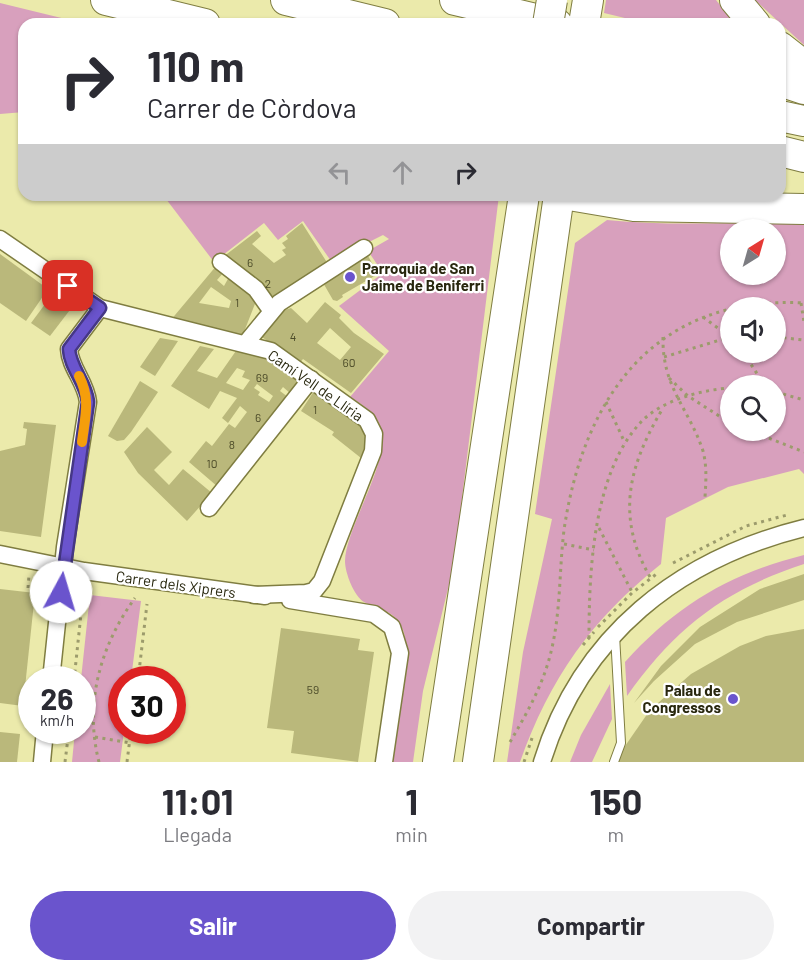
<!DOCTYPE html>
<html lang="es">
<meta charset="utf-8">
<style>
body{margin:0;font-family:Barlow,sans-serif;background:#f2f2f3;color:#2b2b33;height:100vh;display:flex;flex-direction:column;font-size:22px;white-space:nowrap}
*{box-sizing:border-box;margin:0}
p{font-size:20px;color:#7c7c81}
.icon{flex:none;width:33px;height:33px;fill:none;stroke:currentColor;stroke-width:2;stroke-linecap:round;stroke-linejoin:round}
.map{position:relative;height:762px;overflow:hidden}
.sheet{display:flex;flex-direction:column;background:#fff;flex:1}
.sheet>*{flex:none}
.hud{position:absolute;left:18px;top:18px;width:768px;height:183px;border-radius:18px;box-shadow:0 2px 4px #0004;background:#fff;color:#2b2b33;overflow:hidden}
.needle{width:39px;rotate:37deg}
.fabs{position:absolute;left:720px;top:219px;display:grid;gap:12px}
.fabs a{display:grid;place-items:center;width:66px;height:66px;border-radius:50%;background:#fff;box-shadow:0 2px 4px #0004;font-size:30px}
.speed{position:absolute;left:18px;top:666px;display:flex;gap:12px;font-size:30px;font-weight:700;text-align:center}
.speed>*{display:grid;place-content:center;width:78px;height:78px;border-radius:50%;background:#fff;box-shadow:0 2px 4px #0004;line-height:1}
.speed small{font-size:15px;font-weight:400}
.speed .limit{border:9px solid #d22;background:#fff;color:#111}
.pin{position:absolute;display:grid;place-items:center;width:51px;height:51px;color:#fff;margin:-26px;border-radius:12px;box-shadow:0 3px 9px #0006}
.me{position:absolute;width:66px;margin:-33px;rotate:6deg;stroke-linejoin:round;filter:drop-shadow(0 0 4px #0008)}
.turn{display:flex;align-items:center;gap:21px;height:126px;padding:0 30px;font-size:27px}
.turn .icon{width:78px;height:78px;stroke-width:2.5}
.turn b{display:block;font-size:42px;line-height:51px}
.lanes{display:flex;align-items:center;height:57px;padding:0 30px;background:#0003;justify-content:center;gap:30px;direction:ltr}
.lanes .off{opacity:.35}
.eta{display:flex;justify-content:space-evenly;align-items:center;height:102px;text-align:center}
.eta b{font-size:36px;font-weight:700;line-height:42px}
.action{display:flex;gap:12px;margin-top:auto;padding:12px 30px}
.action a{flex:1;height:69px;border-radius:36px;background:#6a54cd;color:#fff;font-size:24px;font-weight:700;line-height:69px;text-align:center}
.action a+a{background:#f2f2f3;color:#2b2b33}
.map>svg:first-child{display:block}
.green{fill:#d8a0bd;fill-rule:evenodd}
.building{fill:#bab87b;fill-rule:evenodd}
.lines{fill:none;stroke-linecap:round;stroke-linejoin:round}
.lane-casing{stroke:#7f7d41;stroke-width:10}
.street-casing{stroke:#7f7d41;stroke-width:19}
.highway-casing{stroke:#7f7d41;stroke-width:32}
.path{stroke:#9c9b6c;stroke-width:3;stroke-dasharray:3 4.5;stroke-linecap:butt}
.lane{stroke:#fff;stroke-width:8}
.street{stroke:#fff;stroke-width:16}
.highway{stroke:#fff;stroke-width:30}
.highway-bridge-casing{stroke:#7f7d41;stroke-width:32;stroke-linecap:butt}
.highway-bridge{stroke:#fff;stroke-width:30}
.route-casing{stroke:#453785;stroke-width:15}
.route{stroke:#6a54cd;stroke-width:10}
.slow{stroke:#f59e0b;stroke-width:10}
.poi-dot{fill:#6a54cd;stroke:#fff;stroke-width:2}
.labels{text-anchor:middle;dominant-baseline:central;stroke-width:4.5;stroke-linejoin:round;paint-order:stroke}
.number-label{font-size:12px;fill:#4c4b29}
.poi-label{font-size:15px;font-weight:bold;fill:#28270e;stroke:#fff;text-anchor:start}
.street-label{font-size:15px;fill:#28270e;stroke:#fff}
</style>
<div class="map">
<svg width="804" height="762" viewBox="0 0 804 762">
<rect width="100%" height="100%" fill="#ebeaab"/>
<g class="green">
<path d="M606 0H716L735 24H650L604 13Z"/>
<path d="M755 0H804V45Z"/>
<path d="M0 3 86 24H24V112L0 114Z"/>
<path d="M163 195H499L454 564 423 691 413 762H390C394 736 412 651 403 630 393 607 381 613 364 602 354 596 345 573 345 561 346 524 397 454 378 421 371 410 360 403 350 397L389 351 339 306 383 273 368 251 389 239 383 235 331 261 303 221 278 240 264 223 214 262Z"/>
<path d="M607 220C672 227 738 221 804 224V474L799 469 728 487 666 518 661 564C591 620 550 678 520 762H507L523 652 552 519 535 514 575 243ZM730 230H776V274H730ZM730 308H776V352H730ZM730 386H776V430H730Z"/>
<path d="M804 555V564C724 590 675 628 627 696L625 662C677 605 729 574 804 555Z"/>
<path d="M90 595 141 601 131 679 122 680V730L124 731 120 762H72L75 731 82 730 81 679Z"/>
<path d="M610 684 612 719 592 762H570L581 735Z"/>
</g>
<g class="building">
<path d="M302 223 328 264 270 301 223 257 257 231 261 236 252 244 274 263 286 255 282 250 286 248 282 243 288 239 286 236Z"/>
<path d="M0 254 48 289 26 321 0 303Z"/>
<path d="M367 254 378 274 342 295 343 297 337 301 333 300 322 281Z"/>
<path d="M217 265 224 272 217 280 224 286 229 277 258 296 242 337 209 327 170 321ZM211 287 231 301 229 308 199 303Z"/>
<path d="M57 288 76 302 50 336 31 323Z"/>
<path d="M325 302 341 315 339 318 354 333 384 354 351 393 303 359 299 364 262 337 282 311 291 308 307 323ZM330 328 351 347 340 360 317 343Z"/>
<path d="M160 338 178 341 155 376 140 367Z"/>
<path d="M200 346 214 349 197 371 217 378 238 348 267 358 301 381 291 394 283 387 280 391 288 397 218 487 189 462 206 441 212 446 229 424 235 428 247 412 240 406 228 423 222 418 237 398 220 391 209 409 171 386ZM237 368 245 371 242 377 250 380 243 390 226 383ZM257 384 273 396 269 402 258 395 260 392 254 388Z"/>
<path d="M140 381 158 392 131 432 124 440 117 441 108 436Z"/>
<path d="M314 391 346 411 364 429 366 448 361 458 332 435 334 432 301 411Z"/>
<path d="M24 422 56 425 41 537 0 531V451L25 445 27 429 23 428Z"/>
<path d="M147 427 172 452 154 470 169 485 183 469 212 493 187 521 138 473 124 452Z"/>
<path d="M804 574V600L737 622 695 644 654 681 634 703 661 666 700 627 760 589Z"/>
<path d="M0 589 35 593 23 706 0 703Z"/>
<path d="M281 628 360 639 358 650 374 652 358 762 291 753 294 731 267 728Z"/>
<path d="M804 629V762H614L650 710 691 674 740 646 766 636Z"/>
<path d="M0 732 20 734 17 762H0Z"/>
</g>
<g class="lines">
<g class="lane-casing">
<path id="lane" d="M614 762 621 743 615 635"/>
</g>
<g class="street-casing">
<g id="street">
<path d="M0 239 100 308 271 351 367 420 374 434 373 451 322 581 314 591 306 593 254 595"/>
<path d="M221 262 256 289 268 306"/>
<path d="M246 343 279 303 364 248"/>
<path d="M209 508 311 379"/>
<path d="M0 554 84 571 265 596"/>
<path d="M290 600 374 614 392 627 400 653 384 762"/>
<path d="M51 680 65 547 88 402C86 382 70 368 69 349L100 308"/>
<path d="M42 762 45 730"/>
<path d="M542 762C581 635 679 559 804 528"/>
</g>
</g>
<g class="highway-casing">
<g id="highway">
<path d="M106 0 205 24"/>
<path d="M286 0 385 24"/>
<path d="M455 0 557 24"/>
<path d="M735 0 755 24"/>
<path d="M584 24 588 0"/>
<path d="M780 47 804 66"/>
<path d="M780 81 804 89"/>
<path d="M780 116 804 121"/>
<path d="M780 151 804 157"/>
<path d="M569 195 634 206 804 209"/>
<path d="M438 762 524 195"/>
<path d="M478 762 559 195"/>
</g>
</g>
<g class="path">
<path d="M801 303 804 322"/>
<path d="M703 317 730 337"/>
<path d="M663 337C662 388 689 408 703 451 707 466 706 481 705 497"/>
<path d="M776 337 804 340"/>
<path d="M743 352 765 386"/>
<path d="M664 357 730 337"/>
<path d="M669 378 688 396 730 423"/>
<path d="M776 392 804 400"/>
<path d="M606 402 625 443"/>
<path d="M748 430 804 452"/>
<path d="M599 528 632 592"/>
<path d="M564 544 594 550"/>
<path d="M673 563 746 526 787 515"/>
<path d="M650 577C615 516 629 465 663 408"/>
<path d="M28 588 29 575"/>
<path d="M598 627 632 593 659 572"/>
<path d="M589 638C589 571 593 473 641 422 662 400 701 390 730 388"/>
<path d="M583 645 594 632"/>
<path d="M74 680 83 595"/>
<path d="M138 680 147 604"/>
<path d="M82 721 93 722"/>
<path d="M95 737 130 743"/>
<path d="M510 742C527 713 543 685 551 652 561 611 559 571 564 530 584 394 657 295 804 303"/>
<path d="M65 762 69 730"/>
<path d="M99 762C84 704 100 646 135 598"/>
<path d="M127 762 131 730"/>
<path d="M524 762 532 738"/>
</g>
<use href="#lane" class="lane"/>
<use href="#street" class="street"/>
<use href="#highway" class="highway"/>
<g class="highway-bridge-casing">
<path id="highway-bridge" d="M548 24 552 0"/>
</g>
<use href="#highway-bridge" class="highway-bridge"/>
</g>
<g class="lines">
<g class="route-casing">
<path id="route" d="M61 592 88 402C86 382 70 368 69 349L100 308 68 286"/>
</g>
<use href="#route" class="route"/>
<path class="slow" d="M79 376C91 400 85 416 82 442"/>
</g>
<g class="poi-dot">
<circle cx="350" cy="277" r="6"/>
<circle cx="733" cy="699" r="6"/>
</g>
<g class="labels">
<g class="number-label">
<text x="250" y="262">6</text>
<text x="268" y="283">2</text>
<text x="237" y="302">1</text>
<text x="293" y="336">4</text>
<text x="349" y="362">60</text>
<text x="262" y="377">69</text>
<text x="315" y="409">1</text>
<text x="258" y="417">6</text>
<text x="232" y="444">8</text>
<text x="212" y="463">10</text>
<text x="313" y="689">59</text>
</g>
<g class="poi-label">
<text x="362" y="268">Parroquia de San<tspan x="362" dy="17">Jaime de Beniferri</tspan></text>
<text x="721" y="690" text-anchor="end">Palau de<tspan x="721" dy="17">Congressos</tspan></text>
</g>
<g class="street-label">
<text transform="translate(316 385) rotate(35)">Camí Vell de Llíria</text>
<text transform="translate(176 584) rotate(8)">Carrer dels Xiprers</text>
</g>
</g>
</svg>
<div class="fabs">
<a><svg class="needle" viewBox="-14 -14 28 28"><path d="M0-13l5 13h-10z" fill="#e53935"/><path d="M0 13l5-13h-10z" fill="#7c7c81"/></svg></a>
<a><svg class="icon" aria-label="sound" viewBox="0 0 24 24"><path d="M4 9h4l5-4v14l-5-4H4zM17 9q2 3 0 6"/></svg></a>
<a><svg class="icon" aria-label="search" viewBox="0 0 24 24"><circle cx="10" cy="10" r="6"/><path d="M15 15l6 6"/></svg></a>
</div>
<div class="speed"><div>26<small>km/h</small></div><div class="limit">30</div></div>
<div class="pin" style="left:68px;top:286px;background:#d93025"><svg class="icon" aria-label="arrive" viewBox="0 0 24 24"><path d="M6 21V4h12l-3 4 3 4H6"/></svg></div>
<svg class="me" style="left:61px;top:592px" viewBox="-20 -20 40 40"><circle r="19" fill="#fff"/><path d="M0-13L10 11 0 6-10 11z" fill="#6a54cd"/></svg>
<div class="hud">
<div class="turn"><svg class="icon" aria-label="right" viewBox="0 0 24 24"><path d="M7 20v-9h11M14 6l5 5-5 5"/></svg><div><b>110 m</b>Carrer de Còrdova</div></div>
<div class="lanes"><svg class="icon off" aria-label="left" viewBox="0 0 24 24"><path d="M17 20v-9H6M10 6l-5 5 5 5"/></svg><svg class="icon off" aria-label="ahead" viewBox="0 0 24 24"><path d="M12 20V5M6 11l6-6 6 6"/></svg><svg class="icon" aria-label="right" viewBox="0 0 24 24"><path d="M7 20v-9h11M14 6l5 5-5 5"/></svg></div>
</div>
</div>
<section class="sheet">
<div class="eta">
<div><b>11:01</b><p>Llegada</p></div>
<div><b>1</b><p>min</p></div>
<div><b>150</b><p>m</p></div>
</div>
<div class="action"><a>Salir</a><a>Compartir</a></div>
</section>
